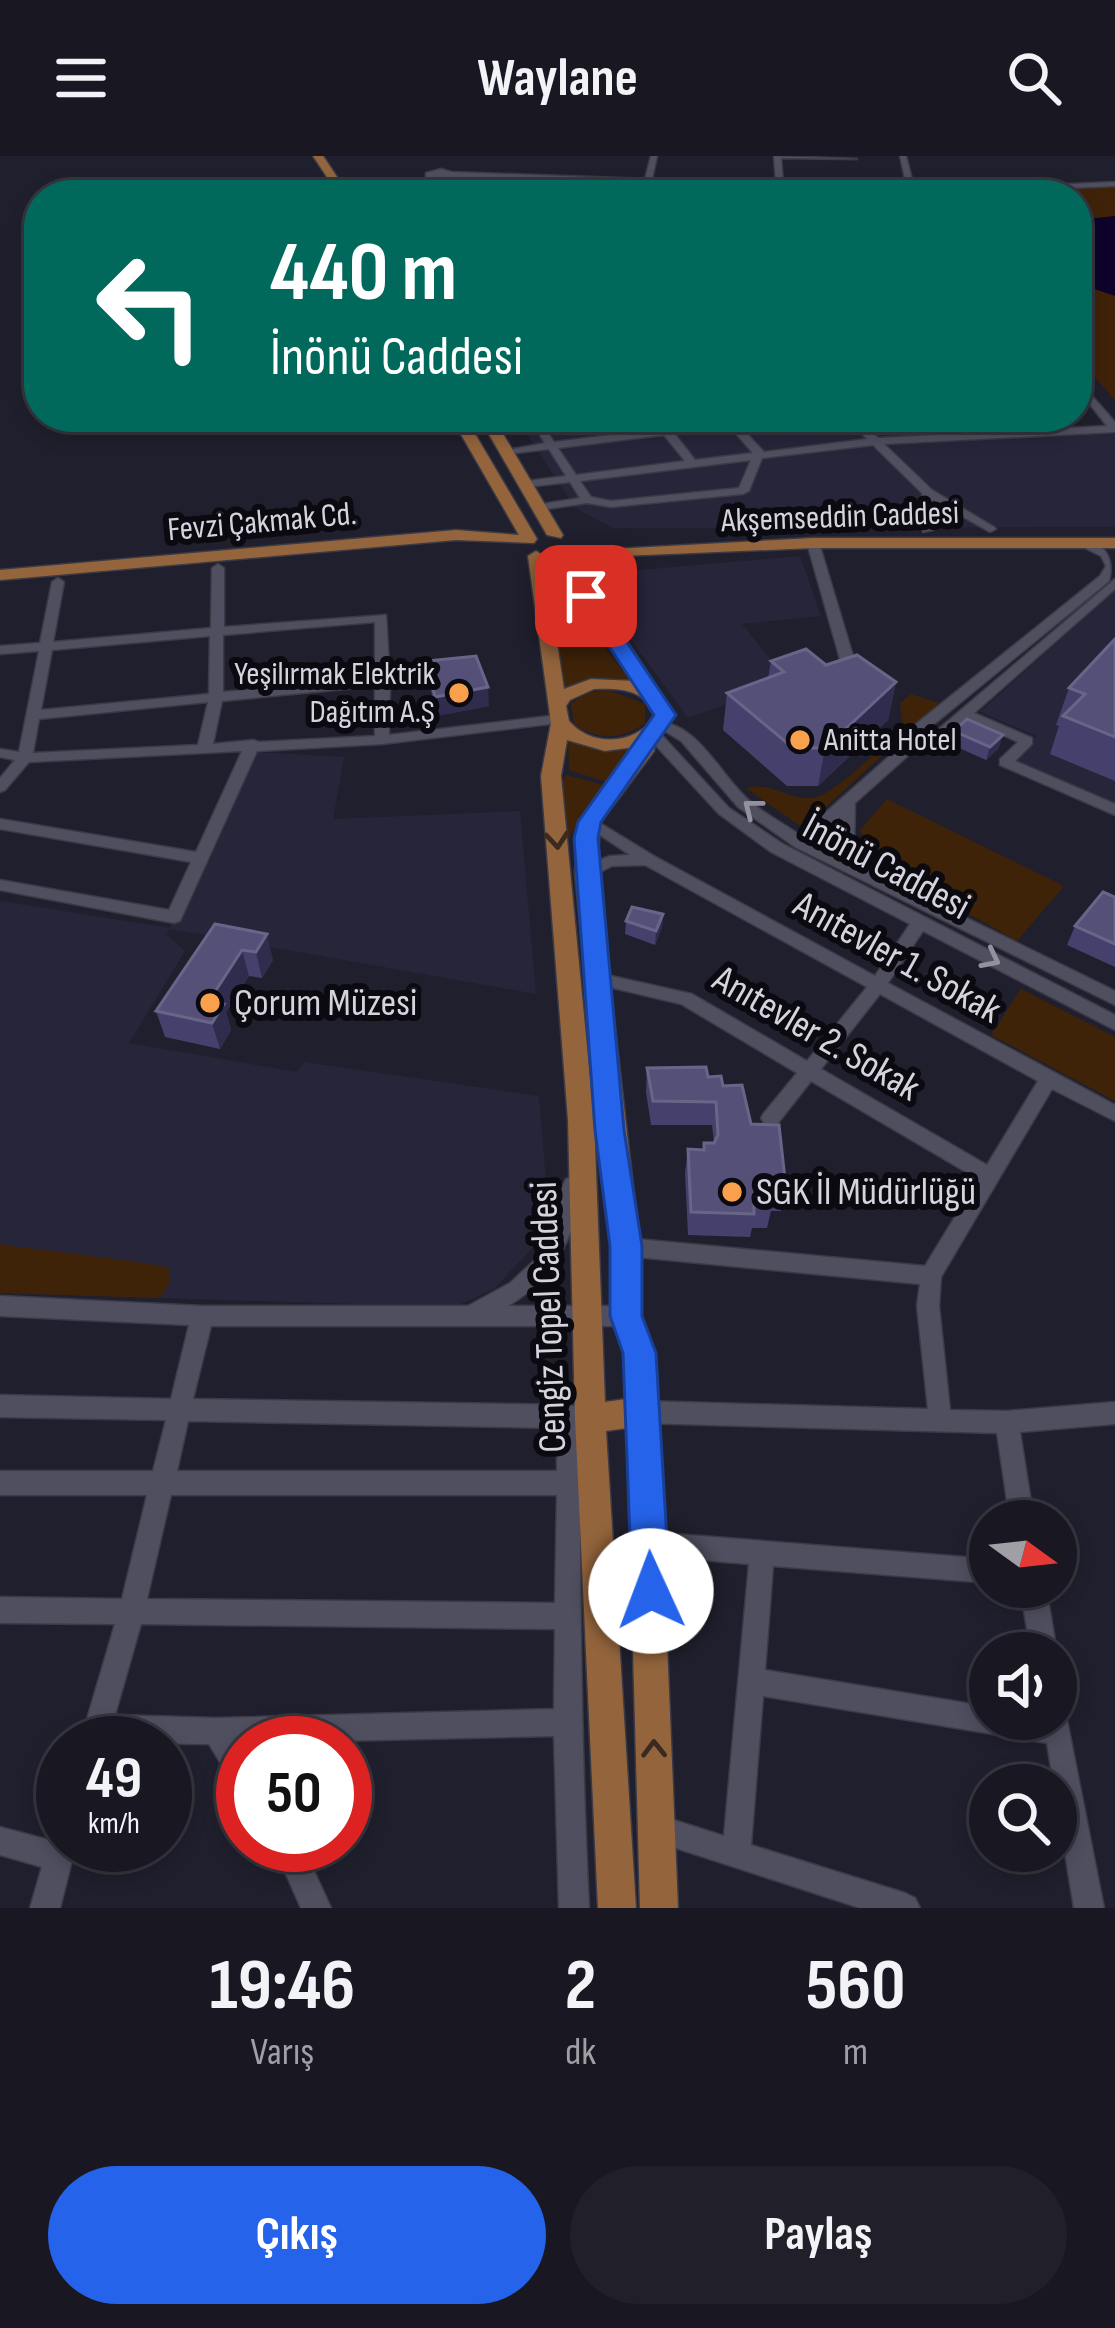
<!DOCTYPE html>
<html lang="tr">
<meta charset="utf-8">
<style>
body{margin:0;font-family:"Sofia Sans Condensed",sans-serif;background:#21202a;color:#f1f3f6;height:100vh;display:flex;flex-direction:column;font-size:45px;white-space:nowrap}
*{box-sizing:border-box;margin:0}
p{font-size:39px;color:#9f9fa5}
.icon{flex:none;width:66px;height:66px;fill:none;stroke:currentColor;stroke-width:2;stroke-linecap:round;stroke-linejoin:round}
.map{position:relative;height:1752px;overflow:hidden}
.side{display:flex;flex-direction:column;background:#181722;flex:1}
.side>*{flex:none}
.banner{position:absolute;left:24px;top:24px;width:1068px;height:252px;border-radius:48px;box-shadow:0 6px 18px #0003,0 0 0 3px #363640;background:#00695c;color:#fff;overflow:hidden}
.needle{width:78px;rotate:105deg}
.buttons{position:absolute;left:969px;top:1344px;display:grid;gap:24px}
.buttons a{display:grid;place-items:center;width:108px;height:108px;border-radius:50%;background:#181722;box-shadow:0 6px 18px #0003,0 0 0 3px #363640;font-size:60px}
.speed{position:absolute;left:36px;top:1560px;display:flex;gap:24px;font-size:60px;font-weight:700;text-align:center}
.speed>*{display:grid;place-content:center;width:156px;height:156px;border-radius:50%;background:#181722;box-shadow:0 6px 18px #0003,0 0 0 3px #363640;line-height:1}
.speed small{font-size:30px;font-weight:400}
.speed .limit{border:18px solid #d22;background:#fff;color:#111}
.pin{position:absolute;display:grid;place-items:center;width:102px;height:102px;color:#fff;margin:-51px;border-radius:24px;box-shadow:0 6px 18px #0006}
.me{position:absolute;width:132px;margin:-66px;rotate:358deg;stroke-linejoin:round;filter:drop-shadow(0 0 9px #0008)}
.turn{display:flex;align-items:center;gap:42px;height:252px;padding:0 48px;font-size:54px}
.turn .icon{width:156px;height:156px;stroke-width:2.5}
.turn b{display:block;font-size:84px;line-height:102px}
.eta{display:flex;justify-content:space-evenly;align-items:center;height:204px;text-align:center}
.eta b{font-size:72px;font-weight:700;line-height:84px}
.cta{display:flex;gap:24px;margin-top:auto;padding:24px 48px}
.cta a{flex:1;height:138px;border-radius:72px;background:#2563eb;color:#fff;font-size:48px;font-weight:700;line-height:138px;text-align:center}
.cta a+a{background:#21202a;color:#f1f3f6}
header{display:flex;justify-content:space-between;align-items:center;height:156px;padding:0 48px;background:#181722;font-size:54px;font-weight:700}
.map>svg:first-child{display:block}
.built{fill:#27253a}
.green{fill:#3f2308}
.water{fill:#0e032b}
.lines{fill:none;stroke-linecap:round;stroke-linejoin:round}
.minor-casing{stroke:#3b3a45;stroke-width:3}
.major-casing{stroke:#3b3a45;stroke-width:3}
.minor{fill:#504f60;fill-rule:evenodd}
.major{fill:#94653c;fill-rule:evenodd}
.wall{fill:#46406c}
.shaded-wall{fill:#302c4d}
.building{fill:#555078;stroke:#696588;stroke-width:3}
.oneway{stroke:#92929f}
.oneway2{stroke:#3a2a1f}
.route{fill:#2563eb;stroke:#184099;stroke-width:3}
.poi-dot{fill:#f9a04d;stroke:#0a0a10;stroke-width:4.5}
.labels{text-anchor:middle;dominant-baseline:central;stroke-width:12;stroke-linejoin:round;paint-order:stroke}
.far-street-label{font-size:33px;fill:#d5d4de;stroke:#0a0a10}
.far-poi-label{font-size:33px;fill:#d5d4de;stroke:#0a0a10;text-anchor:end}
.street-label{font-size:39px;fill:#d5d4de;stroke:#0a0a10}
.poi-label{font-size:39px;fill:#d5d4de;stroke:#0a0a10;text-anchor:start}
</style>
<header><svg class="icon" aria-label="menu" viewBox="0 0 24 24"><path d="M4 6h16M4 12h16M4 18h16"/></svg>Waylane<svg class="icon" aria-label="search" viewBox="0 0 24 24"><circle cx="10" cy="10" r="6"/><path d="M15 15l6 6"/></svg></header>
<div class="map">
<svg width="1115" height="1752" viewBox="0 0 1115 1752">
<rect width="100%" height="100%" fill="#201f2d"/>
<g class="built">
<path d="M516 261H1008L1029 280 1115 278V371L613 372 575 352Z"/>
<path d="M800 400 821 460 742 468 788 525 688 562 597 437 603 422 616 416Z"/>
<path d="M1115 434V648L1014 605 1036 580 980 556Z"/>
<path d="M256 596 344 601 333 663 520 655 536 838 170 773 166 778 185 795 129 887 297 916 304 906 539 940 548 1050 532 1092 494 1133 454 1151 0 1137V745L170 772Z"/>
</g>
<g class="green">
<path d="M1115 31V244L1088 214H1077V39H920Z"/>
<path d="M558 407 574 450 630 525 563 532 549 408Z"/>
<path d="M608 534 645 548V567C623 584 596 584 574 568L571 547 587 537Z"/>
<path d="M911 538 939 547 803 672 746 632C770 625 788 644 812 642 833 641 885 587 903 571L900 547Z"/>
<path d="M568 584 633 595 609 627 569 614Z"/>
<path d="M567 619 607 630 580 660 570 682H564L559 629Z"/>
<path d="M887 643 1064 730 1017 785 873 704 860 674Z"/>
<path d="M1021 833 1115 881V945L991 879Z"/>
<path d="M0 1088C27 1093 160 1106 170 1113V1126L160 1142 0 1137Z"/>
</g>
<path class="water" d="M1115 60V140L1077 127V64Z"/>
<g class="lines">
<g class="minor-casing">
<g id="minor">
<path d="M651 0H657L652 23 776 27 774 0 857 3 781 2 783 27 907 32 900 0H906L915 35 1115 26V30L908 39V36L473 21 487 39H479L466 21C442 20 434 39 412 39L441 21H426V17L441 13 451 16 645 23Z"/>
<path d="M1077 223 1115 266V276L884 288 932 334 994 371 996 373 990 376 933 344V374L923 376 922 337 873 289 762 302 749 335 743 338 611 351 587 347 540 354 536 353V349L580 342 570 326 527 331 521 328 527 325 566 320 549 293 507 298 502 295 545 287 528 261H538L554 286 660 273 651 261H661L670 272 724 265 721 261 734 264 785 261 739 269 764 296 867 283 845 261H856L878 282 1107 270 1077 232ZM729 270 753 297 695 304 674 277ZM664 279 685 305 576 319 558 292ZM751 304 739 332 611 345 591 341 580 325Z"/>
<path d="M813 383 819 387 856 510 854 513 849 514 842 510 807 387Z"/>
<path d="M1081 384C1104 385 1115 402 1109 425L928 573 926 578 934 577 1115 423V433L974 557 1032 582V588L1015 605 1115 648V659L1000 609V603L1018 586 967 563 943 584 921 588 855 647 854 693 869 714 1115 835V849L795 691 738 651 681 585 655 569 657 566C699 566 722 623 751 646 766 659 784 668 800 679L910 582 916 568 1100 420 1106 410 1101 400 1081 390ZM840 661 838 693 844 702 812 686Z"/>
<path d="M218 408 224 412V471L386 459 390 525 389 579 558 559 565 563 558 567 382 588 257 595 180 765 174 767 0 734V724L169 754 191 706 0 673V663L196 696 242 595 29 606 5 634 0 636V622L15 604 0 601V593L19 596 39 495 0 498V490L40 487 52 426 58 422 64 426 53 486 211 472 212 412ZM375 466V522L223 536V479ZM210 480 209 538 41 554 52 494ZM375 530V580L259 586 253 584 213 588 222 545ZM208 546 198 589 33 597 39 563Z"/>
<path d="M653 574 658 575 729 652 783 688 1115 859V874L923 775 888 827 1115 949V965L1052 933 941 1121 939 1150 950 1254 1007 1255 1115 1246V1268L1020 1276 1034 1365H1010L997 1277 642 1267 634 1264 631 1256 634 1248 642 1245 928 1253 917 1150 920 1128 626 1100 619 1097 616 1091 619 1085 626 1082 925 1110 978 1023 811 925 778 967H764L761 962 764 957 797 917 681 848 592 827 589 823 592 819 598 817 692 838 807 905 867 831 645 709 612 710 592 720H580L578 716 580 712 610 700 630 699 585 669 582 666 590 661 654 700 875 820 910 768 771 696 719 658 648 581V575ZM880 838 1038 925 987 1009 821 913Z"/>
<path d="M573 1021 580 1023 583 1029C574 1082 555 1122 508 1150H626L634 1153 637 1160 634 1167 626 1170H211L193 1243 569 1249 598 1254 601 1262 598 1270 580 1273V1319L584 1327 580 1335C580 1474 582 1612 589 1752H559L554 1580 243 1587 240 1588 243 1593V1632L233 1628 209 1588 80 1587 115 1468 0 1467V1441L122 1443 147 1339H0V1315H153L166 1264 0 1261V1239L171 1243 189 1169 0 1160V1140L202 1150H468L510 1127 538 1101 553 1073 563 1029 566 1023ZM188 1265 557 1272V1315H177ZM171 1339H557L555 1447 147 1443ZM141 1468 555 1473 554 1553 216 1562 115 1559Z"/>
<path d="M650 1376 990 1403V1427L773 1410 765 1514 990 1551V1563H1056L1057 1555 1066 1559 1104 1752H1074L1047 1587 763 1540 751 1689 905 1737 915 1742 920 1752H860L645 1682 641 1672 645 1662 655 1658 724 1680 749 1408 650 1400 641 1397 638 1388 641 1379Z"/>
<path d="M1020 1431H1046L1057 1497 1056 1499 1031 1497Z"/>
<path d="M0 1671 49 1684 53 1675 63 1671V1689H76L60 1752H30L42 1711 0 1699Z"/>
<path d="M273 1689H302L331 1752H301Z"/>
</g>
</g>
<g class="major-casing">
<g id="major">
<path d="M313 0H323L349 39H339Z"/>
<path d="M451 261H465L537 383 534 387 456 384 0 424V414L456 374 519 379Z"/>
<path d="M479 261H493L563 379 561 382 547 379Z"/>
<path d="M813 382H1115V392H813L574 402 674 559 655 582 654 595 600 667 597 716 640 1091V1160L655 1197 678 1752H640L627 1272 606 1275 636 1752H598L575 1262 568 964 541 620 551 567 528 400 536 395 544 400 564 533 591 523 635 525 556 399 558 396ZM594 533C620 532 644 533 656 559 637 589 592 592 569 565L566 550 570 544ZM567 584 605 595 635 591 580 666 575 716 612 1091V1160L625 1197 626 1243 605 1246 594 964 561 620Z"/>
</g>
</g>
<use href="#minor" class="minor"/>
<use href="#major" class="major"/>
</g>
<g class="wall">
<path d="M1115 483V625L1050 598 1059 570 1056 569 1069 532Z"/>
<path d="M427 505 489 550 436 560 429 524Z"/>
<path d="M771 505 826 509 896 526 888 564 818 630H787L723 574 727 537 768 522Z"/>
<path d="M954 575 999 592 986 604 950 588Z"/>
<path d="M1115 741V811L1067 789 1075 770Z"/>
<path d="M663 758 662 771 655 789 625 778 626 765Z"/>
<path d="M215 768 273 804 262 822 249 820 226 856 231 874 220 893 165 881 156 855Z"/>
<path d="M647 912 708 921 723 930 751 968 786 1032 781 1055H771L767 1072H752L750 1081 688 1079 685 1017 688 993H703L704 987H714L712 969H651L646 936Z"/>
</g>
<g class="shaded-wall">
<path d="M896 526 888 564 818 630 825 592Z"/>
<path d="M488 531 489 550 436 560 435 541Z"/>
<path d="M1003 579 999 592 986 604 990 591Z"/>
<path d="M663 758 662 771 655 789 656 775Z"/>
<path d="M267 778 273 804 262 822 256 796Z"/>
<path d="M242 794 249 820 226 856 231 874 220 893 212 867 209 845Z"/>
</g>
<g class="building">
<path d="M1115 483V581L1063 560 1085 538 1069 532Z"/>
<path d="M806 493 826 509 857 499 896 526 825 592H793L727 537 784 516 771 505Z"/>
<path d="M476 500 488 531 435 541 427 505Z"/>
<path d="M967 563 1003 579 990 591 954 575Z"/>
<path d="M1103 736 1115 741V788L1075 770Z"/>
<path d="M632 751 663 758 656 775 626 765Z"/>
<path d="M215 768 267 778 256 796 242 794 209 845 224 848 212 867 156 855Z"/>
<path d="M706 911 708 921 721 920 723 930 742 929 751 968 779 969 786 1032H770L772 1050 754 1049V1058L691 1056 688 993 704 994V987H714L718 979 716 946 653 945 647 912Z"/>
</g>
<defs><path id="oneway-chevron" d="M-2-3.5L2.5 0L-2 3.5" fill="none" stroke-width="1.6" stroke-linecap="round" stroke-linejoin="round" transform="scale(3)"/></defs>
<g class="oneway">
<use href="#oneway-chevron" transform="translate(752 652) rotate(-142)"/>
<use href="#oneway-chevron" transform="translate(991 803) rotate(27)"/>
</g>
<g class="oneway2">
<use href="#oneway-chevron" transform="translate(557 684) rotate(85)"/>
<use href="#oneway-chevron" transform="translate(654 1593) rotate(-91)"/>
</g>
<path class="route" d="M579 436H593L676 559 601 666 598 682 624 974 642 1090V1160L656 1197 670 1435 664 1448 651 1454 638 1448 632 1435 623 1197 610 1160V1090L595 974 574 682 578 666 654 559 576 440Z"/>
<g class="poi-dot">
<circle cx="459" cy="537" r="12"/>
<circle cx="800" cy="584" r="12"/>
<circle cx="210" cy="847" r="12"/>
<circle cx="732" cy="1036" r="12"/>
</g>
<g class="labels">
<g class="far-street-label">
<text transform="translate(840 361) rotate(-2)">Akşemseddin Caddesi</text>
<text transform="translate(262 366) rotate(-5)">Fevzi Çakmak Cd.</text>
</g>
<g class="far-poi-label">
<text x="435" y="518">Yeşilırmak Elektrik<tspan x="435" dy="38">Dağıtım A.Ş</tspan></text>
<text x="824" y="584" text-anchor="start">Anitta Hotel</text>
</g>
<g class="street-label">
<text transform="translate(886 711) rotate(28)">İnönü Caddesi</text>
<text transform="translate(897 802) rotate(29)">Anıtevler 1. Sokak</text>
<text transform="translate(816 878) rotate(30)">Anıtevler 2. Sokak</text>
<text transform="translate(549 1161) rotate(-92)">Cengiz Topel Caddesi</text>
</g>
<g class="poi-label">
<text x="234" y="847">Çorum Müzesi</text>
<text x="756" y="1036">SGK İl Müdürlüğü</text>
</g>
</g>
</svg>
<div class="buttons">
<a><svg class="needle" viewBox="-14 -14 28 28"><path d="M0-13l5 13h-10z" fill="#e53935"/><path d="M0 13l5-13h-10z" fill="#9f9fa5"/></svg></a>
<a><svg class="icon" aria-label="sound" viewBox="0 0 24 24"><path d="M4 9h4l5-4v14l-5-4H4zM17 9q2 3 0 6"/></svg></a>
<a><svg class="icon" aria-label="search" viewBox="0 0 24 24"><circle cx="10" cy="10" r="6"/><path d="M15 15l6 6"/></svg></a>
</div>
<div class="speed"><div>49<small>km/h</small></div><div class="limit">50</div></div>
<div class="pin" style="left:586px;top:440px;background:#d93025"><svg class="icon" aria-label="arrive" viewBox="0 0 24 24"><path d="M6 21V4h12l-3 4 3 4H6"/></svg></div>
<svg class="me" style="left:651px;top:1435px" viewBox="-20 -20 40 40"><circle r="19" fill="#fff"/><path d="M0-13L10 11 0 6-10 11z" fill="#2563eb"/></svg>
<div class="banner">
<div class="turn"><svg class="icon" aria-label="left" viewBox="0 0 24 24"><path d="M17 20v-9H6M10 6l-5 5 5 5"/></svg><div><b>440 m</b>İnönü Caddesi</div></div>
</div>
</div>
<section class="side">
<div class="eta">
<div><b>19:46</b><p>Varış</p></div>
<div><b>2</b><p>dk</p></div>
<div><b>560</b><p>m</p></div>
</div>
<div class="cta"><a>Çıkış</a><a>Paylaş</a></div>
</section>
